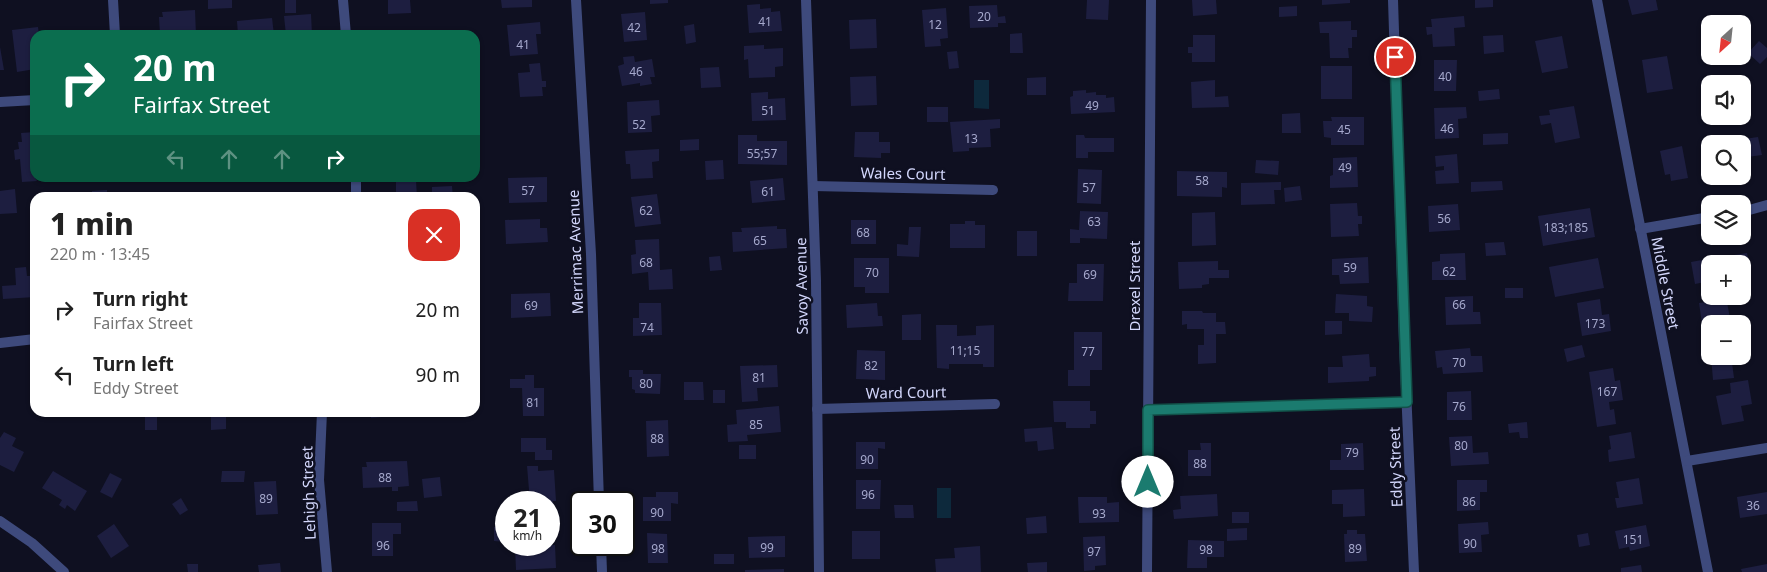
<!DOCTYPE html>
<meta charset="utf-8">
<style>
body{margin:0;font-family:"Noto Sans",sans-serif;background:#f2f2f2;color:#222;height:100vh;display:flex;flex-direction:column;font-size:19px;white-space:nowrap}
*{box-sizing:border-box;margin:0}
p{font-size:16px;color:#767676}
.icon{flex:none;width:28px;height:28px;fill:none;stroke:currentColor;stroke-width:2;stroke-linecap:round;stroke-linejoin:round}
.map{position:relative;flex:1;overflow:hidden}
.panel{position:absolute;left:30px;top:192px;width:450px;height:225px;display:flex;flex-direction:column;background:#fff;border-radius:15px;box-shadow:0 1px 4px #0004}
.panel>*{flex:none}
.hud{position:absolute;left:30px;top:30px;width:450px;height:152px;border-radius:15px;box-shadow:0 1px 4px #0004;background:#0b6e4f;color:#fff;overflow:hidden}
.needle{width:32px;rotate:207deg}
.tools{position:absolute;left:1701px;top:15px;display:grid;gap:10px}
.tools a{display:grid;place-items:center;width:50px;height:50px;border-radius:10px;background:#fff;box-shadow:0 1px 4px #0004;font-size:25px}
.speed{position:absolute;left:495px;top:491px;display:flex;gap:10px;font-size:25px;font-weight:700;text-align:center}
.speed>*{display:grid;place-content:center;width:65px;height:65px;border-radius:50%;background:#fff;box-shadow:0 1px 4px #0004;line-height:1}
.speed small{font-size:12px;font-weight:400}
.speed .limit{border:2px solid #111;border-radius:8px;background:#fff;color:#111}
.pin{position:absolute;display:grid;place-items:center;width:42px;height:42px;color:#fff;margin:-21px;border:2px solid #fff;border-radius:50%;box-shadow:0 1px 5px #0007}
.me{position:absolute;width:55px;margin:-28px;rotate:0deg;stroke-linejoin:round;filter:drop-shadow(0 0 4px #0008)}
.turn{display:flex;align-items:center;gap:18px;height:105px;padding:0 20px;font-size:22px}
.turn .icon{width:65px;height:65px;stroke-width:2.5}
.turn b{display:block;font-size:35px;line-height:42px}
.lanes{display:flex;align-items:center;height:48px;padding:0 20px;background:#0003;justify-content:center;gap:25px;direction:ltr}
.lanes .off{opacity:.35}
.round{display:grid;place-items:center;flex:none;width:52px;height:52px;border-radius:15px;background:#f2f2f2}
.overview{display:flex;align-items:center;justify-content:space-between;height:85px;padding:0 20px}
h1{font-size:30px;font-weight:800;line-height:38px}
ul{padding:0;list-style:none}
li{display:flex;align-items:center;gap:15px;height:65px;padding:0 20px}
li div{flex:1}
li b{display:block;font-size:19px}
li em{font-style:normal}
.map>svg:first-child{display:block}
.water{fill:#0d293c}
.building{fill:#1d1e40}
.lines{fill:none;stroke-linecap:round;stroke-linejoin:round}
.street{stroke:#3e4a7c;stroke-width:10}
.route-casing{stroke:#125048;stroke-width:12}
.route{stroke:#1b7b6f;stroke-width:9}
.labels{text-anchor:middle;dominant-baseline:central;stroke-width:5;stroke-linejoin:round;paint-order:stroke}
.number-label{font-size:12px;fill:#a6a9cd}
.street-label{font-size:15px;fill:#d3d7fc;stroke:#0f1021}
</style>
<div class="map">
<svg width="1767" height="572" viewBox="0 0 1767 572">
<rect width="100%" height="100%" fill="#0f1021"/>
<g class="water">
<path d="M974 80H989V109L974 108Z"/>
<rect x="937" y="488" width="14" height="30"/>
</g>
<g class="building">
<path d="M208 0H232V8L208 9Z"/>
<rect x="285" y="0" width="11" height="13"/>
<path d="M388 0H410L411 13 388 14Z"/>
<path d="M501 0H532V7L502 8Z"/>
<path d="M650 0H668V3L650 4Z"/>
<path d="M1087 0H1109L1108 20 1086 19Z"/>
<path d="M1192 0H1216L1217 14 1193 16Z"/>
<path d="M1322 0H1350V3L1322 5Z"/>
<path d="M1475 0H1493V7L1475 8Z"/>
<path d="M1628 0H1656L1658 10 1632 15Z"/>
<path d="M760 4V9L771 8V12L780 11 782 31 749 33 747 5Z"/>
<path d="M997 5 998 17 1005 16 1006 23H998V27L970 28 969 6Z"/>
<path d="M1297 6V16L1279 17V7Z"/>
<path d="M946 8 948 38 940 39 941 46 925 47 922 10Z"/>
<path d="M195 10 196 35 160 34 159 17H163L162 12Z"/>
<path d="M645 12 647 40 624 42 621 14Z"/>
<path d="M311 14 312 35H286L284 16Z"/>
<path d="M1464 16 1465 27 1454 28 1455 46 1433 47 1432 34 1427 35 1426 27H1432L1431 19Z"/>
<path d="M272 18 274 35H238L237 21Z"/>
<path d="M876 19 877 48 850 49 849 20Z"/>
<path d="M1351 21V30H1357V37H1352V48H1348L1349 58H1330L1329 33H1320L1319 22Z"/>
<path d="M540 22 541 34H536L538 54 510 56 507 25Z"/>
<path d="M694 24 696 42 686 44 684 26Z"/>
<path d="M38 27 39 35H35V69L17 72 12 30Z"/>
<path d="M1022 33 1023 53H1010V34Z"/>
<path d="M1193 35H1215V62H1192V53H1188V47H1193Z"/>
<path d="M1503 35 1504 52 1484 54 1483 36Z"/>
<path d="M1562 36 1568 68 1542 73 1535 41Z"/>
<path d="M1759 41 1767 48V57L1760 64 1748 53Z"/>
<path d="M764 45V49L783 48V66L775 67V77L749 78 748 59 744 60V46Z"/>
<path d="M0 47 4 70H0Z"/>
<path d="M957 51 959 68 949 69 947 52Z"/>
<path d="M634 56 635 62 652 59 655 77H650L652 84 640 86V83L622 86 618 66 624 64 623 57Z"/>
<path d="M1667 56 1673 89 1647 93 1642 60Z"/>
<path d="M1434 60H1457L1456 91H1434Z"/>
<path d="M540 63 542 81H546V87H542L543 96 520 97 518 73 530 72 529 64Z"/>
<rect x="1321" y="66" width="31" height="33"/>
<path d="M719 67 721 87 701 88 700 68Z"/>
<path d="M876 76 877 105 851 106 850 77Z"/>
<path d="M1046 77V95H1027V78Z"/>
<path d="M1215 80V97L1228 96 1229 107 1192 108 1191 82Z"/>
<path d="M1499 89 1500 99 1479 101 1478 91Z"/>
<path d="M1086 90V93L1096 92V95H1106V98L1114 97 1115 112 1071 114 1070 97 1073 96V91Z"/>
<path d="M768 92V99L785 98 786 120 752 121 751 93Z"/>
<path d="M659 100 660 115 651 116 652 132 628 133 627 102Z"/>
<path d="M1574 106 1580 138 1555 143 1551 123 1541 125 1539 116 1550 115 1549 110Z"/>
<rect x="927" y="107" width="21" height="15"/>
<path d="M1466 107 1467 118 1458 119 1459 138 1435 139 1434 108Z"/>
<path d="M1300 113 1301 133H1282V114Z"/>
<path d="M1331 117H1364V145H1331V138L1324 137 1323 121H1332Z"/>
<path d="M1000 119V128L990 129 991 147 969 148V151L953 152 950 122Z"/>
<path d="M35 132V178L37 181 22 182 20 159 15 160 14 150 19 149 18 142H22L21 133Z"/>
<path d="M855 132H879V142H890V153H881V158L854 157Z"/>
<path d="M1508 133V144L1483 145V134Z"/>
<path d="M738 135H757V141H787V165L738 164Z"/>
<path d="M1076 135H1084L1085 138H1114V152H1088V158H1076Z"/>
<path d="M1732 136 1734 144H1710L1709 157 1706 141Z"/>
<path d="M1758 137 1762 155 1747 157 1744 139Z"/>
<path d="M699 139V150L680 151V140Z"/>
<path d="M1682 146 1688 178 1671 181 1670 174 1665 175 1660 151Z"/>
<path d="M659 149V161L652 162 653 178 631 179 630 164H626L625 151Z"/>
<path d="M1457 154 1459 183 1436 184 1435 171 1444 170V166L1436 167 1435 156Z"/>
<path d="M1357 157 1358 187 1330 188V176L1333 175V158Z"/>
<path d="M723 160 724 179 706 180 705 161Z"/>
<path d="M1256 160 1279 161 1278 175 1255 173Z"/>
<path d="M1078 169 1102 170 1101 204 1077 203Z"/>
<path d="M1177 171 1227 172V188L1222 187V197L1177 196Z"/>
<path d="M547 177V202L509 203 508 178Z"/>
<path d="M783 178 785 200 752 203 750 181Z"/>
<path d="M416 180 417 198H396V181Z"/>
<path d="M1502 181 1503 190 1471 192V182Z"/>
<path d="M1281 182V190H1274L1275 204 1241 205V183Z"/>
<path d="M452 186 453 198H432V187Z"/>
<path d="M1300 186 1302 200 1285 202 1284 188Z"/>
<path d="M15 189 17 213 0 214V191Z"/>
<path d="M107 190V198H92V191Z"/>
<path d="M58 192 59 198H39L38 194Z"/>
<rect x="135" y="192" width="19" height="6"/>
<path d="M657 194 661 224 635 227 631 197Z"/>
<path d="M1357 203 1358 216H1362V224H1358L1359 236 1331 237 1330 204Z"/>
<path d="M1458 204 1460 230 1429 232 1428 206Z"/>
<path d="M1590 208 1595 237 1543 246 1538 216Z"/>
<path d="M1080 211 1108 212 1107 239 1080 238V243H1070V229L1079 230Z"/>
<path d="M1215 212 1216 245 1192 246V213Z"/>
<path d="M540 219V228H547L548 242 506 244 505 220Z"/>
<path d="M30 220H35V264H33Z"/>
<rect x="851" y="220" width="25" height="24"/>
<path d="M965 221H975V225H985V248H950V224H965Z"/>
<path d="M777 226V229H786L787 248 733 252 732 232H742L741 228Z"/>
<path d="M909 227H921L919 257 897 256V244L908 245Z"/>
<rect x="1017" y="231" width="20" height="25"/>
<path d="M659 239 660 270 672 269 673 289 649 290 648 272 632 274 631 255 636 254 635 240Z"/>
<path d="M1504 242 1506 255 1486 256 1485 243Z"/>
<path d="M1465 253 1466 280H1432V262L1440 261V254Z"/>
<path d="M1747 253 1751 274 1742 275V264H1736L1734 255Z"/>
<path d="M720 256 722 270 710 271 709 257Z"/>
<path d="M1724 256 1726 264H1710V281L1695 284 1691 262Z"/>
<path d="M1368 257 1369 283 1340 284 1339 275H1332V259Z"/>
<path d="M854 258H889V293H865V287H854Z"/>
<path d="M1598 258 1604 288 1555 297 1549 267Z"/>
<path d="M1218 261V270H1229V278H1209V284L1202 285V288L1179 289 1178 262Z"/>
<path d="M1077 264H1104L1103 301H1068L1069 283H1077Z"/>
<path d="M26 267 27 276H35V297L3 299 2 286 16 285 15 268Z"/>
<rect x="1505" y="288" width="18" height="10"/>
<path d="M550 293 551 316 511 318V294Z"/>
<path d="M1336 294 1367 296V306L1373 307 1372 322 1349 321V313H1335Z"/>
<path d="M1473 296V312H1480L1481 324 1446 325 1445 297Z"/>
<path d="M1600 299 1602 315 1609 314 1611 331 1582 336 1577 303Z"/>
<path d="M1712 301V305L1727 302 1731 324H1710V336L1704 337 1699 303Z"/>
<path d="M639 303H661L662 335 633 336V318H639Z"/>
<path d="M877 303 878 316H882L883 326 847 328 846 305Z"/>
<path d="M1182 311H1202L1203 313H1216V322H1225L1226 334H1216V363L1198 364V345H1204V329H1187V324L1182 325Z"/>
<path d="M921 314V340H902V315Z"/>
<path d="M1325 321H1342V334L1325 335Z"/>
<path d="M936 325H957V336L976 335V326L994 325V367H983V364H949V369L937 368Z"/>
<path d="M1074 332H1102V370H1090V386H1068V370H1074Z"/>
<path d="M1582 345 1585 357 1567 362 1564 349Z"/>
<path d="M1470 348 1471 356H1482L1483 372 1443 374 1442 367 1437 368 1435 351Z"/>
<path d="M857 350 885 351V380L856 379Z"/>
<path d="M1369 354 1370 367H1376V376L1369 377V381L1328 383V367H1343L1342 356Z"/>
<path d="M1711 356H1735L1736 363H1732L1734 378 1713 380Z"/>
<path d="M777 365 778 387 757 388 758 401 742 402 740 366Z"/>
<path d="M1613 368 1615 381 1620 380 1623 400 1609 402 1610 410 1614 409 1616 424 1597 427 1589 372Z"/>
<path d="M629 370H643V374H661L660 394 635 393V390L632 389V377H629Z"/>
<path d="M525 375H534V388H544V416H523L522 388H510V379H525Z"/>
<path d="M1748 380 1752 404 1741 406 1744 421 1722 425 1716 396 1731 393 1730 383Z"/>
<path d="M684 382H703L704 400H684Z"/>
<rect x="713" y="390" width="12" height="13"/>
<path d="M1471 391 1472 420H1447V392Z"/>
<path d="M1053 401H1090V411H1096V424H1090V428H1066V422H1054Z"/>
<path d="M779 406 781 432 747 435 748 441 728 442 727 425 737 424 736 410Z"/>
<path d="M211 412H226V429L211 430Z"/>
<path d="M371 412H393V416L371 418Z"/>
<rect x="145" y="413" width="12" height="17"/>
<path d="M668 420 669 456 647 457 646 421Z"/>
<path d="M1527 422 1528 438H1520L1519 432 1509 433 1508 424Z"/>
<path d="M1052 427 1054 449 1038 451 1037 441 1025 442 1024 429Z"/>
<path d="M4 432 16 438 12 446 24 452 14 472 0 465V438Z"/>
<path d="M1631 432 1635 458 1609 462 1608 450 1611 449 1609 436Z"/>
<path d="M1472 436 1473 453 1488 452 1489 464 1451 466 1449 437Z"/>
<path d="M521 438H546V450H552V460H535V452H521Z"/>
<path d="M856 442H885V449L878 448V469H856Z"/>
<path d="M1200 443H1211V476H1188V450H1201Z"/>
<path d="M1363 443 1364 470H1330V460H1341V444Z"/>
<rect x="739" y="445" width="17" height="14"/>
<path d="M407 461 409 486 398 487V491H392V487L363 488 362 467H367L366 462Z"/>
<path d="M527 466H538V471L554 470 556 501H553L554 514 549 515V502H530Z"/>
<path d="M53 471 87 491 75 511 67 505 65 509 59 505 62 500 42 488Z"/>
<path d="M222 471H245L244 482H221Z"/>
<path d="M110 473 122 479 112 498 100 492Z"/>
<path d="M440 477 442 496 424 498 422 479Z"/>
<path d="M1639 478 1643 504 1617 508 1615 498H1619L1616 482Z"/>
<path d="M856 480H881L880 509H856Z"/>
<path d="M1457 480H1487V492H1480V510L1457 511Z"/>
<path d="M276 481 278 514 256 515 254 482Z"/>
<path d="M1364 489 1365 516 1343 517V504H1332V490Z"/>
<path d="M656 492H678V504L671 503V521H643V497H656Z"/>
<path d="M1767 492V514L1740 518 1737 497Z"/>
<path d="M1217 494 1218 516 1174 519 1173 510 1181 509 1180 496Z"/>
<path d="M1078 497H1107V503L1119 502V522L1079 523Z"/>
<path d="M181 498 188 510 180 515 172 504Z"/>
<path d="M417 501 418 511H397V502Z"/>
<path d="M894 505H913L914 518H895Z"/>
<rect x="1232" y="512" width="17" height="11"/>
<path d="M1046 516 1047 533 1027 534 1026 518Z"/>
<path d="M1488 522 1489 534 1481 535 1482 552 1459 553 1458 524Z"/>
<path d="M372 523H401V534H393V556H372Z"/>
<path d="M114 524 129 546 111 558 97 536Z"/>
<path d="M1646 525 1650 546 1630 551 1629 547 1619 549 1615 531Z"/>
<path d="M494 527H506V542L494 541Z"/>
<path d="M1247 528V540L1227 541V529Z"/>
<path d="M1347 530H1357V534H1365L1367 561 1345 562 1344 534H1347Z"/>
<rect x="852" y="531" width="28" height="28"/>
<path d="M647 533 667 534 668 563H648Z"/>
<path d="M1588 533 1590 545 1579 547 1577 535Z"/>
<path d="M785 536V557L749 558 748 537Z"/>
<path d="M1105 536 1106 565 1095 566V570L1084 571 1083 537Z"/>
<path d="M1188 540 1224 541V557H1207V568H1187Z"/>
<path d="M555 545 556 568 516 570 515 546Z"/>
<path d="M980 546 981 572H936L935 559 955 558 954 548Z"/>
<rect x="714" y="554" width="20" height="10"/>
<path d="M1047 562V572H1028L1027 563Z"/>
<path d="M280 563 281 572H259L258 565Z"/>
<path d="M187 564H198V572H188Z"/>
<path d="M1767 564V572H1742L1741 569Z"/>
<path d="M1641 565 1642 572H1621V568Z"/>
<path d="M784 569V572H745V570Z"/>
</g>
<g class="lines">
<g class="street">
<path d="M113 0 115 35"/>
<path d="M343 0 346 35"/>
<path d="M576 0 591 254 599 502"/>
<path d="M806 0 816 281 819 572"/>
<path d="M1393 0 1404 343 1414 572"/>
<path d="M1597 0 1633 190 1708 572"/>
<path d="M0 102 35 100"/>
<path d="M356 178V198"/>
<path d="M813 186 993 190"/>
<path d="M1742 212 1767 205"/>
<path d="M1640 229 1710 217"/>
<path d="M0 343 35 339"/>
<path d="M817 409 995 404"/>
<path d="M1148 410 1407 402"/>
<path d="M322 412 319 480 327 572"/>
<path d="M1687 461 1767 448"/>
<path d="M0 521 32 543 64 572"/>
<path d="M601 545 602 572"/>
<path d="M1147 572 1151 0"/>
</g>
</g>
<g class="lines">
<g class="route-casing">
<path id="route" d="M1148 482V410L1407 402 1395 57"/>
</g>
<use href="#route" class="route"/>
</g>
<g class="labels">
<g class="number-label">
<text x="984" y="16">20</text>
<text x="765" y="21">41</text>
<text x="935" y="24">12</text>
<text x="634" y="27">42</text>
<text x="523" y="44">41</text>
<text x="636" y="71">46</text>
<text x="1445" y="76">40</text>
<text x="1092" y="105">49</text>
<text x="768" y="110">51</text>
<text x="639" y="124">52</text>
<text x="1447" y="128">46</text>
<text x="1344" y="129">45</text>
<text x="971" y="138">13</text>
<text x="762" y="153">55;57</text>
<text x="1345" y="167">49</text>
<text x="1202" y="180">58</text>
<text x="1089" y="187">57</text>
<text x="528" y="190">57</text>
<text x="768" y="191">61</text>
<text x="646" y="210">62</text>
<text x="1444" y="218">56</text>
<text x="1094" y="221">63</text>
<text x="1566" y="227">183;185</text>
<text x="863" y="232">68</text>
<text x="760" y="240">65</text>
<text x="646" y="262">68</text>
<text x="1350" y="267">59</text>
<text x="1449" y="271">62</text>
<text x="872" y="272">70</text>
<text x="1090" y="274">69</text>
<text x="1459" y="304">66</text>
<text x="531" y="305">69</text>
<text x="1595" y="323">173</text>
<text x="647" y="327">74</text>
<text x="965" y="350">11;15</text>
<text x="1088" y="351">77</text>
<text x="1459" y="362">70</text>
<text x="871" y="365">82</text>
<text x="759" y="377">81</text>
<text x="646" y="383">80</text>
<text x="1607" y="391">167</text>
<text x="533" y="402">81</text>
<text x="1459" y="406">76</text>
<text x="756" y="424">85</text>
<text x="657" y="438">88</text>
<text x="1461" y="445">80</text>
<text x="1352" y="452">79</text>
<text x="867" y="459">90</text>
<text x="1200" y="463">88</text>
<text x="385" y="477">88</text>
<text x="868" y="494">96</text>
<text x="266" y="498">89</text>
<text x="1469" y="501">86</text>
<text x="1753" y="505">36</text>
<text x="657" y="512">90</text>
<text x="1099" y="513">93</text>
<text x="1633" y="539">151</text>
<text x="1470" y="543">90</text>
<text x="383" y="545">96</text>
<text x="767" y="547">99</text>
<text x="658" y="548">98</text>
<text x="1355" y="548">89</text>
<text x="1206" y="549">98</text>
<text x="1094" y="551">97</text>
</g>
<g class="street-label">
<text transform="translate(903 173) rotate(1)">Wales Court</text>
<text transform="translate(575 252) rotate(-92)">Merrimac Avenue</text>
<text transform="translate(1666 283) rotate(79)">Middle Street</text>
<text transform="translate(801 286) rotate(-91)">Savoy Avenue</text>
<text transform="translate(1134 286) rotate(-90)">Drexel Street</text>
<text transform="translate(906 392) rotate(-1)">Ward Court</text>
<text transform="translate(1395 467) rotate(-92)">Eddy Street</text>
<text transform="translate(308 493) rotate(-92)">Lehigh Street</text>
</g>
</g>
</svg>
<div class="tools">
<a><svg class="needle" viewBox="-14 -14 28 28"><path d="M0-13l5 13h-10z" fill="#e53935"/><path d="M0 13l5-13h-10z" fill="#767676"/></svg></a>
<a><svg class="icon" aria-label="sound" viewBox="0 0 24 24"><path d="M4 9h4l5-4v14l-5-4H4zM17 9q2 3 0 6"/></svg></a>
<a><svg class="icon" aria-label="search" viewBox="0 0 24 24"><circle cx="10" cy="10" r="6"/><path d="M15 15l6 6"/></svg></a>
<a><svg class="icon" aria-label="layers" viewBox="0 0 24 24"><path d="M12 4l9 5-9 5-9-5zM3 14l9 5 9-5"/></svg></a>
<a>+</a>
<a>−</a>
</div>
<div class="speed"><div>21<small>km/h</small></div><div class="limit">30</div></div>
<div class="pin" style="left:1395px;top:57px;background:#d93025"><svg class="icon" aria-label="arrive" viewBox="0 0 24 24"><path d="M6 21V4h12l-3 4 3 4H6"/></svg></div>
<svg class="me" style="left:1148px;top:482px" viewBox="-20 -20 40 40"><circle r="19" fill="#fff"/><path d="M0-13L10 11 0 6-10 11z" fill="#1b7b6f"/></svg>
<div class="hud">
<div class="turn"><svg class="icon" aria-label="right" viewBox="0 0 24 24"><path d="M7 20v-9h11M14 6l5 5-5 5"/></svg><div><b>20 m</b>Fairfax Street</div></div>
<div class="lanes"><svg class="icon off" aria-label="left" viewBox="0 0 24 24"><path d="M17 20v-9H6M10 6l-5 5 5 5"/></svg><svg class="icon off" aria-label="ahead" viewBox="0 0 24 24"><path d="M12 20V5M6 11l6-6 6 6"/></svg><svg class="icon off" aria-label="ahead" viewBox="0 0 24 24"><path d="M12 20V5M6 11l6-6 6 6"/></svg><svg class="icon" aria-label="right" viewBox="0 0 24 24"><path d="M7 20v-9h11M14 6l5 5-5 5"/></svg></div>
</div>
<section class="panel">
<div class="overview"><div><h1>1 min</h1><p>220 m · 13:45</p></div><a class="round" style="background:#d93025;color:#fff"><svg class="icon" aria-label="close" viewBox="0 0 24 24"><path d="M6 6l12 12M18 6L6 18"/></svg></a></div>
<ul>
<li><svg class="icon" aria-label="right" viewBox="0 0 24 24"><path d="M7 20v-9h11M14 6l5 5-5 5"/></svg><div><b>Turn right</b><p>Fairfax Street</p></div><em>20 m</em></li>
<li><svg class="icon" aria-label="left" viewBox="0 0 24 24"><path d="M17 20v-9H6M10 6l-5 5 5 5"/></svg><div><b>Turn left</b><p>Eddy Street</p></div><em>90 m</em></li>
</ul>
</section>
</div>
